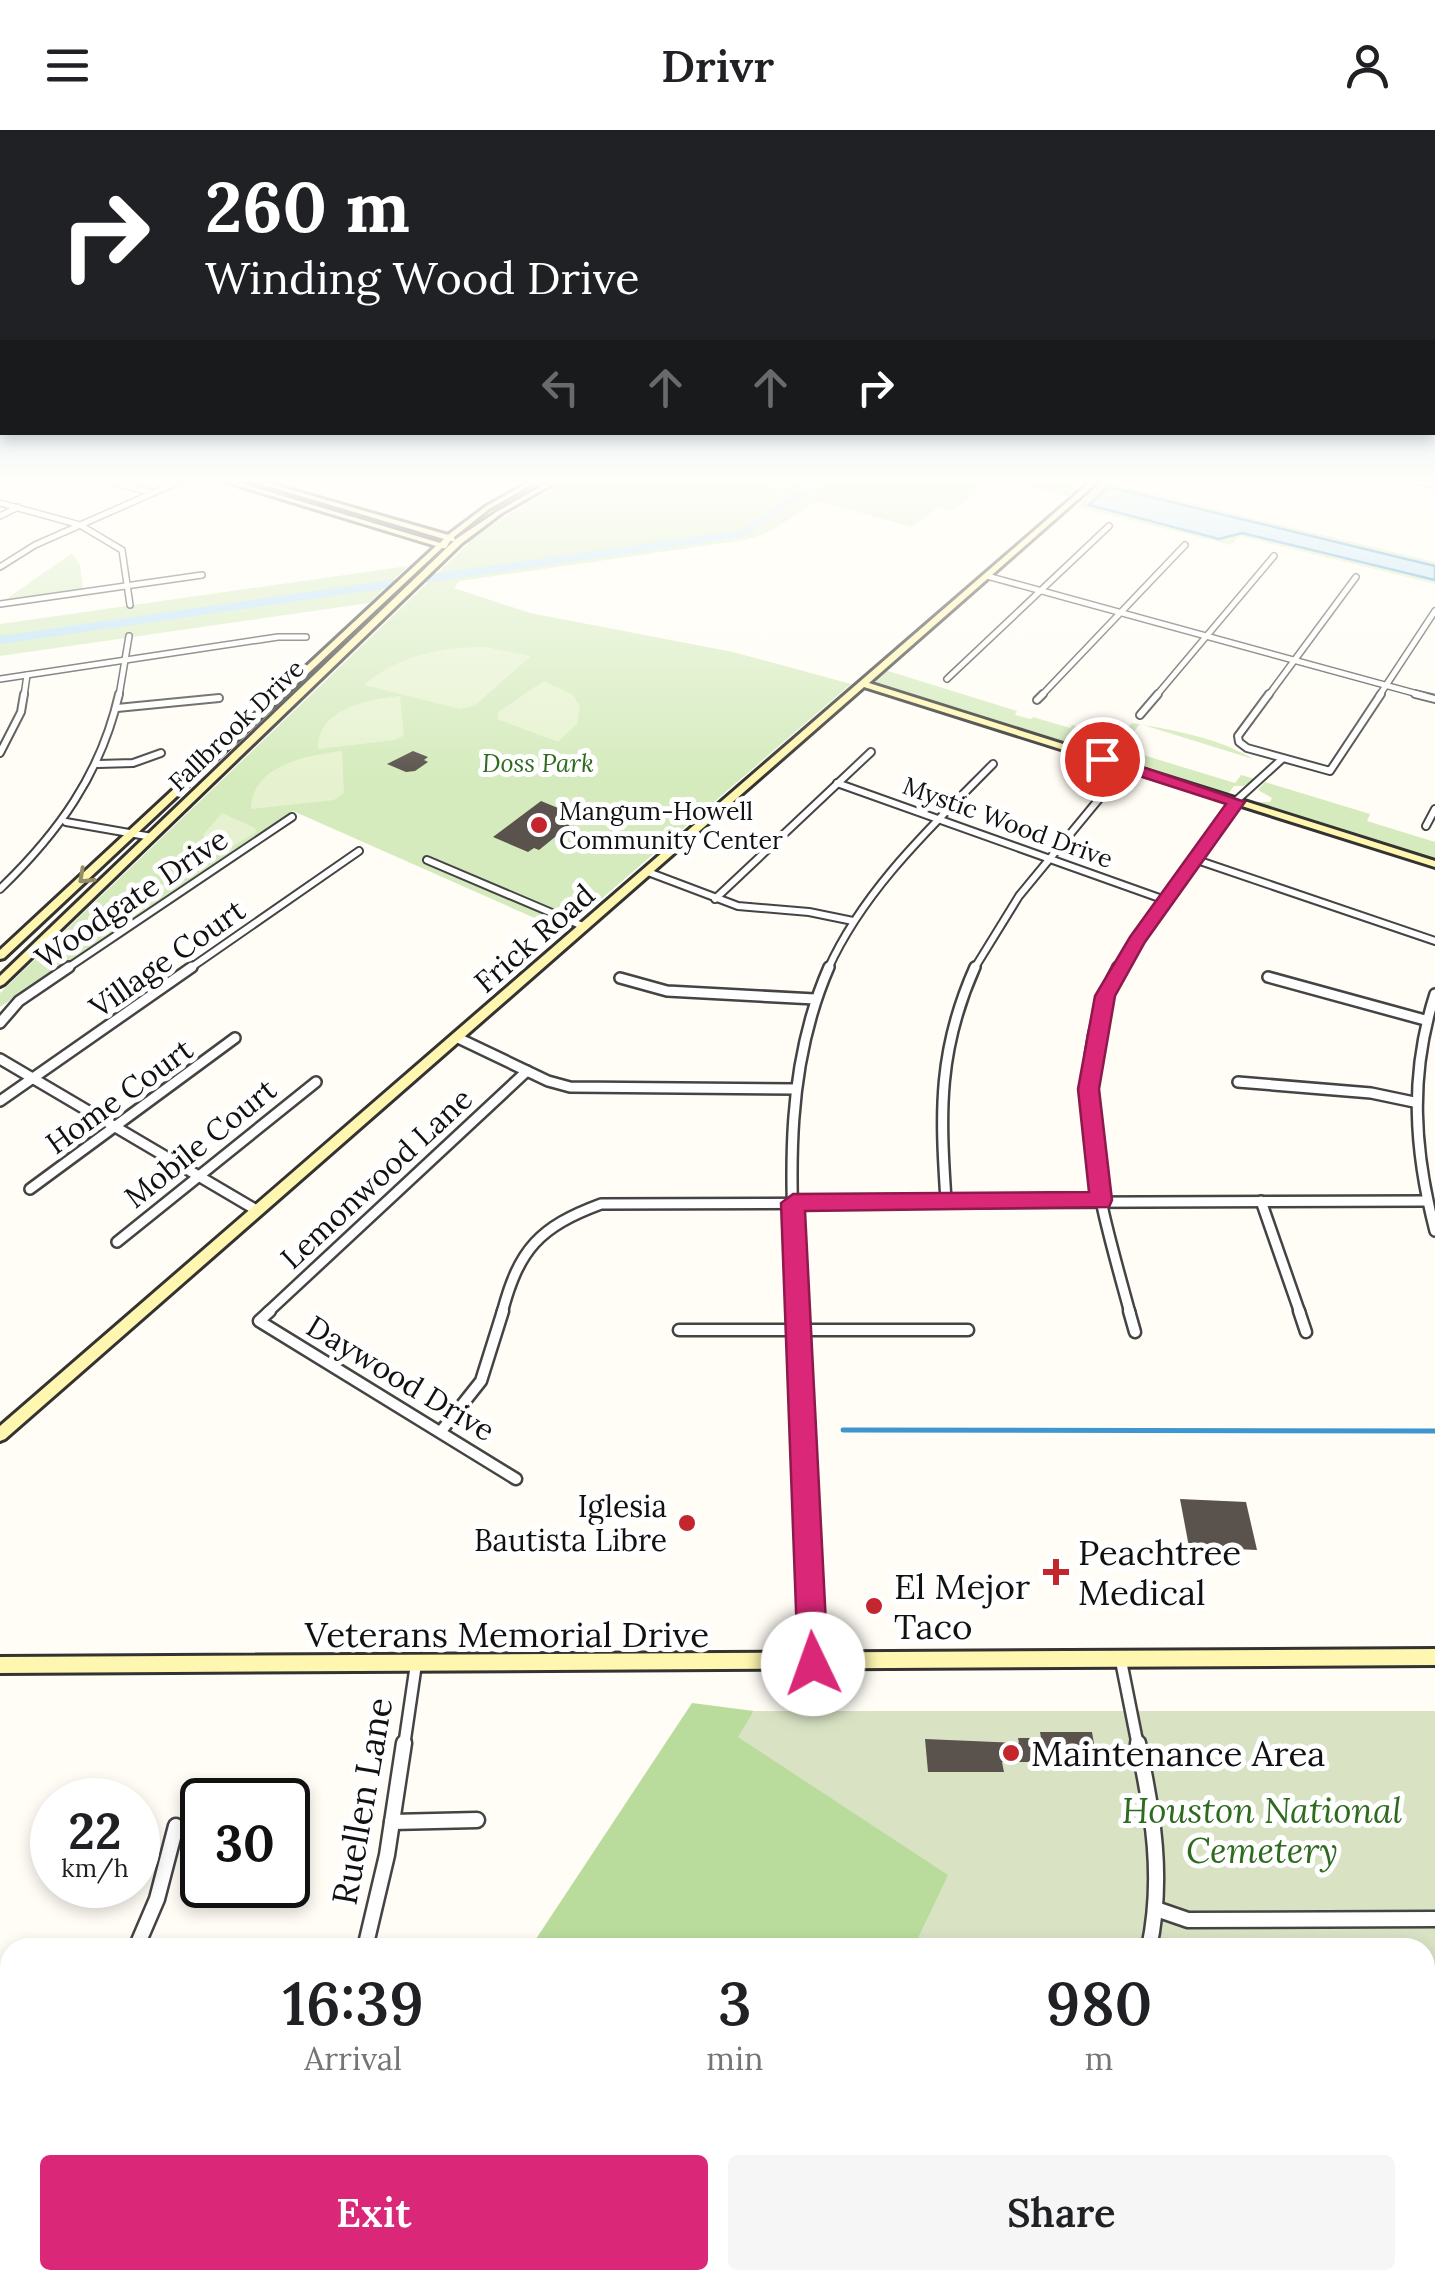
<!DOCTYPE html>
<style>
body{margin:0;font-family:Lora,serif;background:#f6f6f6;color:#202124;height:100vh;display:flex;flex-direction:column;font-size:38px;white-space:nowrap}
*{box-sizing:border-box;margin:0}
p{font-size:32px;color:#757577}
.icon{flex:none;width:55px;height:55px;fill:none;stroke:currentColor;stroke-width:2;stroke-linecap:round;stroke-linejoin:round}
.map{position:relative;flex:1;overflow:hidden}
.side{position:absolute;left:0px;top:1808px;width:1435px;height:352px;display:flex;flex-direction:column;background:#fff;border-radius:30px 30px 0 0;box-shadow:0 5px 15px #0003}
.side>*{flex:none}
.top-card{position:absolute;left:0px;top:0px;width:1435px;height:305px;box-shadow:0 5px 15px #0003;background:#202124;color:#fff;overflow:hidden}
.speed{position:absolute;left:30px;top:1648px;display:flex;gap:20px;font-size:50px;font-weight:700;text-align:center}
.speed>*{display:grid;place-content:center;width:130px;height:130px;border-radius:50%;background:#fff;box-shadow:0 5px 15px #0003;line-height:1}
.speed small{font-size:25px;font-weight:400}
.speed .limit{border:5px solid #111;border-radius:15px;background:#fff;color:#111}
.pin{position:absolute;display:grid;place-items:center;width:85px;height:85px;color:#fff;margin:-42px;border:5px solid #fff;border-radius:50%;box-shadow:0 2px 10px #0007}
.me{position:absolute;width:110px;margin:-55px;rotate:357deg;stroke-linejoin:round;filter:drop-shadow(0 0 8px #0008)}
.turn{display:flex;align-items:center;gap:35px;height:210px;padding:0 40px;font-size:45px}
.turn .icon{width:130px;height:130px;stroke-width:2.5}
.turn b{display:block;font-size:70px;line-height:85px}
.lanes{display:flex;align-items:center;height:95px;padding:0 40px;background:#0003;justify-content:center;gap:50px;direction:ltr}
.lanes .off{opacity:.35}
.eta{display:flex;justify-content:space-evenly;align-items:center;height:170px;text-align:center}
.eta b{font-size:60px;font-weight:600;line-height:70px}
.primary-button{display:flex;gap:20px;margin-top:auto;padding:20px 40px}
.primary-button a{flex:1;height:115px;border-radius:10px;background:#db2777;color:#fff;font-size:40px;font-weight:600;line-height:115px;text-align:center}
.primary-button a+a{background:#f6f6f6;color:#202124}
header{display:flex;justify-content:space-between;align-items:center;height:130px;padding:0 40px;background:#fff;font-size:45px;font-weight:600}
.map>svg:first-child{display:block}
.green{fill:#d5ebbd}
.forest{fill:#b9dc9c}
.cemetery{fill:#d9e3c4}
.pitch{fill:#e6f2cf}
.water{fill:#b9e0f7;stroke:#3f96cf;stroke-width:2.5}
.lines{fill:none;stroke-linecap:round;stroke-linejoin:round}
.stream-far1{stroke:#3f96cf;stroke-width:5}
.stream{stroke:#3f96cf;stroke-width:6}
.river{fill:#b9e0f7;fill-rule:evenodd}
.building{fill:#5a524d}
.street-far4-casing{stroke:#444;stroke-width:8}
.street-far3-casing{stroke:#444;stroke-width:10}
.street-far2-casing{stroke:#444;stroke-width:14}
.street-far1-casing{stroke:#444;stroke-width:15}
.street-casing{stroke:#444;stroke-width:19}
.secondary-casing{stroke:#333;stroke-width:6}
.street-far4{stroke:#fff;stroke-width:5}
.street-far3{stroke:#fff;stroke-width:6}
.street-far2{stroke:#fff;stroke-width:9}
.street-far1{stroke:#fff;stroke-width:10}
.street{stroke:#fff;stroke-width:14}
.secondary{fill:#fff6b0;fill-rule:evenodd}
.oneway{stroke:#948f68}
.route{fill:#db2777;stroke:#8e194d;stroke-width:2.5}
.poi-dot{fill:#c4262e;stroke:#fff;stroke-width:4}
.labels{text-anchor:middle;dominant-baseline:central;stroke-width:10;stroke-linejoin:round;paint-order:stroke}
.far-street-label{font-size:25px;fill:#111;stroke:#fff}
.far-park-label{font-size:25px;font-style:italic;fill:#2f6b1f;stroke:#fff}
.far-poi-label{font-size:25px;fill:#111;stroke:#fff;text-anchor:start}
.street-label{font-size:30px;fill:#111;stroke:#fff}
.poi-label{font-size:30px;fill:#111;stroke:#fff;text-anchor:end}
.near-poi-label{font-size:35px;fill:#111;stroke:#fff;text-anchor:start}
.near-street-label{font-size:35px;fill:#111;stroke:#fff}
.near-park-label{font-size:35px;font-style:italic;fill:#2f6b1f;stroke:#fff}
</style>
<header><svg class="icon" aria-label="menu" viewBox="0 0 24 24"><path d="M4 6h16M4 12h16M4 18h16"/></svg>Drivr<svg class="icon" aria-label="person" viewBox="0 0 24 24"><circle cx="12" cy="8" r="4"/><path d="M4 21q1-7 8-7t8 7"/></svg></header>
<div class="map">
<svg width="1435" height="2159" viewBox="0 0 1435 2159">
<rect width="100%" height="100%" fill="#fffdf5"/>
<g class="green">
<path d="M570 348H755L782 359 800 348H1087L1067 366 993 349 952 381 938 377 912 397 817 371 769 402 745 410 459 451 454 458 530 483 733 522 851 554 564 801 293 681 0 877V863L469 413 465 411Z"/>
<path d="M1103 352 1435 432V454L1240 406 1231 415 1077 377Z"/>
<path d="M72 423 80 435 83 459 5 470Z"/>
<path d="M408 436 369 473 0 526V494Z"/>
<path d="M885 540 1017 581 1015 585 1031 589 1033 587 1070 598 1072 595 1117 609 1132 593C1173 600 1216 607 1253 629L1140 594 1120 618 1235 653 1241 645 1255 649 1244 656H1234L1228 664 1216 663 1030 601 877 556 875 549Z"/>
<path d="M1265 652 1370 684 1367 691 1435 712V728L1396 719 1250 672H1270L1272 668 1258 660Z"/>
</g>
<g class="forest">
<path d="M692 1573 754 1581 739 1607 949 1745 914 1817 530 1818Z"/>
<path d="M310 2150H771L767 2159H304Z"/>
</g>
<path class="cemetery" d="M754 1581H1435V2159H827L831 2150H1425V1818L914 1817 948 1745 738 1607Z"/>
<g class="pitch">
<path d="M484 517 531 526 474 576 460 579 364 555C398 526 440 517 484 517Z"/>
<path d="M544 551 573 565 580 577 577 594 558 612 497 589 498 582Z"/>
<path d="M400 566 404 605 396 610 318 619C316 579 369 569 400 566Z"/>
<path d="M342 621 344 663 334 670 251 679C251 635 308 625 342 621Z"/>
<path d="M222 683 255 698 256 702 220 724 207 717 203 705Z"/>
</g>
<path class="water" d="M1113 358 1435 436V450L1242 403 1219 409 1089 375 1106 359Z"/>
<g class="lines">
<path class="stream-far1" d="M843 1300 1435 1301"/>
<path class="stream" d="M791 2159 795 2150"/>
<path class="river" d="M819 348H832L744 407 0 514V506L740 400Z"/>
</g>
<g class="building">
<path d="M413 621 428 627 424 630 428 632 415 641 406 642 387 634Z"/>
<path d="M541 671 575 685 571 688 576 690 539 720 534 718 528 722 493 707Z"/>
<path d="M1180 1369 1246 1372 1257 1420 1189 1417Z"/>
<path d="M1040 1602H1092L1097 1632H1002L1004 1642H928L925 1609 1019 1613 1018 1608H1041Z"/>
</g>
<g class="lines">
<g class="street-far4-casing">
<g id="street-far4">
<path d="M96 348 150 362"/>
<path d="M1403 348 1435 355"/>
<path d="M0 373 80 395 122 420 130 475"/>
<path d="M0 386 18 377"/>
<path d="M0 437 35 415 187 348"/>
<path d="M987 446 1425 566"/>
<path d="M0 474 202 445"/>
<path d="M0 549 278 507H306"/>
<path d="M947 549 1109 396"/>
<path d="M24 566 27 545"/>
<path d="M119 566 129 506"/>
<path d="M1041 566 1185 415"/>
<path d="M1156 566 1274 426"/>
<path d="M1268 566 1356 447"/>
<path d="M1379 566 1435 481"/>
</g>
</g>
<g class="street-far3-casing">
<g id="street-far3">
<path d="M1269 564 1238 606 1239 612 1247 618 1330 641 1381 564"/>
<path d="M1415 564 1435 569"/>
<path d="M1037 570 1043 564"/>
<path d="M117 578 219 568"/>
<path d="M1140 585 1158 564"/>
<path d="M0 623 21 582 24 564"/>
<path d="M98 634 133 633 161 623"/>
<path d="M837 653 1165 770"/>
<path d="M66 692 152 707"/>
<path d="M1426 696 1435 679"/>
<path d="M1194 729 1435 811"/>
<path d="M427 730 585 797"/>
<path d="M648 742 738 776 809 782 853 791"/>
<path d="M0 759C58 703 101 644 119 564"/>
<path d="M715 769 871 622"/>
<path d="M66 839 292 687"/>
<path d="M189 839 359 721"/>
<path d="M828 839C864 759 932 696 993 634"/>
<path d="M974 839 1019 766 1099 669"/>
<path d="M1117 839 1153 783 1238 669 1282 629"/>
</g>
</g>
<g class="street-far2-casing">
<g id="street-far2">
<path d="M1118 837C1059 944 1100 1073 1130 1183"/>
<path d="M1268 847 1425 890"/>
<path d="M620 848 667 861 815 869"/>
<path d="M1435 864C1409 945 1414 1020 1435 1101"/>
<path d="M0 893 19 871 69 837"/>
<path d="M458 908 548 951 570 957 795 959"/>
<path d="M0 929 258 1081"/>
<path d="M1238 952 1371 963 1414 972"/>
<path d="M0 971 192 837"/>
<path d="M30 1059 235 908"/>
<path d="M946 1070C940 981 938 920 975 837"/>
<path d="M1261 1071 1300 1183"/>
<path d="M117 1112 316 952"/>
<path d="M267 1183 527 941"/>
<path d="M502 1183C519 1119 539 1097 601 1074L1426 1071"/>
<path d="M797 1183C792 1064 780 949 829 837"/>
</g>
</g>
<g class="street-far1-casing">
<g id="street-far1">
<path d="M270 1181 259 1191 516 1349"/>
<path d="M797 1181 813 1531"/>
<path d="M1129 1181 1135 1202"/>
<path d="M1299 1181 1306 1202"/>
<path d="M679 1200H968"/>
<path d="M442 1300 481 1251 503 1181"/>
<path d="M1121 1531 1138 1616"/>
<path d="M404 1616 416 1534"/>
</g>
</g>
<g class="street-casing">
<g id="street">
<path d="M1138 1613C1153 1683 1164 1748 1149 1818"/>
<path d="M392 1692 477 1690"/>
<path d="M1159 1780 1188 1790 1435 1789"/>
<path d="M136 1818 157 1769 176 1696"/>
<path d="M365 1818 387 1725 404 1613"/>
<path d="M0 1999 10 1987"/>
<path d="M1256 2150 1269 2159"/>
<path d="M161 2159 168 2150"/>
<path d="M1028 2159 1031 2150"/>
</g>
</g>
<g class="secondary-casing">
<g id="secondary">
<path d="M213 348H222L440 413 444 409 241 348H250L448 405 485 377 536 348H543L489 379 454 407 455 411H450L446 418H442L4 828 0 829V820L436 416Z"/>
<path d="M556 348H563L502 383 462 413 4 854 0 856V846L456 409 498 381Z"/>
<path d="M1095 348H1102L869 553 1435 731V737L864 557 5 1309 0 1311V1296Z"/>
<path d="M1435 1519V1535L0 1543V1527Z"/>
</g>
</g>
<use href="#street-far4" class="street-far4"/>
<use href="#street-far3" class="street-far3"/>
<use href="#street-far2" class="street-far2"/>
<use href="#street-far1" class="street-far1"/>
<use href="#street" class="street"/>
<use href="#secondary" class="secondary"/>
</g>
<defs><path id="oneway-chevron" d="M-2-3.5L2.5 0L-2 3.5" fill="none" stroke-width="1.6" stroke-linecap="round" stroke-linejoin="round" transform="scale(2.5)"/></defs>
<use class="oneway" href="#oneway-chevron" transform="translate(85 747) rotate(137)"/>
<linearGradient id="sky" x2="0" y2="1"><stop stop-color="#95c6ee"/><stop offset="0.54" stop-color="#fffefa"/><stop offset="1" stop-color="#fffefa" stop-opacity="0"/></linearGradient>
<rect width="1435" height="650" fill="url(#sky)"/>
<path class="route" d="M1096 625H1107L1245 672 1145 812 1115 866 1099 959 1112 1070 1109 1077 805 1081 828 1534 823 1544 813 1548 803 1544 798 1534 781 1073 793 1064 1089 1062 1078 959 1095 866 1130 807 1226 674 1096 632Z"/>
<g class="poi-dot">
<circle cx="539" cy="695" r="10"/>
<circle cx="687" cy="1393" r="10"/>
<path d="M1051 1427h10v10h10v10h-10v10h-10v-10h-10v-10h10z"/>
<circle cx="874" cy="1476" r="10"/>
<circle cx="1011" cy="1623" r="10"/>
</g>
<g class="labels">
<g class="far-street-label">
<text transform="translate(236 595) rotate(-44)">Fallbrook Drive</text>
<text transform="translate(1008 692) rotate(20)">Mystic Wood Drive</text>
</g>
<g class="far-park-label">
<text x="538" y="633">Doss Park</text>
</g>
<g class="far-poi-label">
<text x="559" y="681">Mangum-Howell<tspan x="559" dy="29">Community Center</tspan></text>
</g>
<g class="street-label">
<text transform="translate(131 768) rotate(-34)">Woodgate Drive</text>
<text transform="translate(534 808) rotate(-41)">Frick Road</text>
<text transform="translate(167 828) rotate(-35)">Village Court</text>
<text transform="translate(119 966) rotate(-36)">Home Court</text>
<text transform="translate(200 1013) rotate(-39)">Mobile Court</text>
<text transform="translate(376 1048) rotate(-43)">Lemonwood Lane</text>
<text transform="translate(401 1248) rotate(31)">Daywood Drive</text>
</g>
<g class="poi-label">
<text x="667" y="1376">Iglesia<tspan x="667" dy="34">Bautista Libre</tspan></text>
</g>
<g class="near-poi-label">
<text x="1078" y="1422">Peachtree<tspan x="1078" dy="40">Medical</tspan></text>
<text x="894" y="1456">El Mejor<tspan x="894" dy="40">Taco</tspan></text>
<text x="1031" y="1623">Maintenance Area</text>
</g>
<g class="near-street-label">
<text x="507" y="1504">Veterans Memorial Drive</text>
<text transform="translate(362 1671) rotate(-80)">Ruellen Lane</text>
</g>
<g class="near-park-label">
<text x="1262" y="1680">Houston National<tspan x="1262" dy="40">Cemetery</tspan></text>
</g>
</g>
</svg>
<div class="speed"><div>22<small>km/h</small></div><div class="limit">30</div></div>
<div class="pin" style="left:1102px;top:629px;background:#d93025"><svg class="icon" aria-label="arrive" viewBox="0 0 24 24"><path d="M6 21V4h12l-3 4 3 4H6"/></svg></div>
<svg class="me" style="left:813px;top:1534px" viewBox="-20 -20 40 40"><circle r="19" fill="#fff"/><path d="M0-13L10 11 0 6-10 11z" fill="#db2777"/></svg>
<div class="top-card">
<div class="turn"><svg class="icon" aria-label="right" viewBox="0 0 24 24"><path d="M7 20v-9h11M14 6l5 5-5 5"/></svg><div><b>260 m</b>Winding Wood Drive</div></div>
<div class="lanes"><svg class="icon off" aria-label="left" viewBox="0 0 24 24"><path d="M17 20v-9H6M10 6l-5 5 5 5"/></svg><svg class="icon off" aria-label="ahead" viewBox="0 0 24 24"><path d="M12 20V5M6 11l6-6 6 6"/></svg><svg class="icon off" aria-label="ahead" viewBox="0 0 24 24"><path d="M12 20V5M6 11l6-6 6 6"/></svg><svg class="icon" aria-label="right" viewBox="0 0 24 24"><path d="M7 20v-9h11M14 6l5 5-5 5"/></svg></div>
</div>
<section class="side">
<div class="eta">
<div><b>16:39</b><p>Arrival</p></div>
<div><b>3</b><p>min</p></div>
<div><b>980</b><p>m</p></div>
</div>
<div class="primary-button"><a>Exit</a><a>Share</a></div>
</section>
</div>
